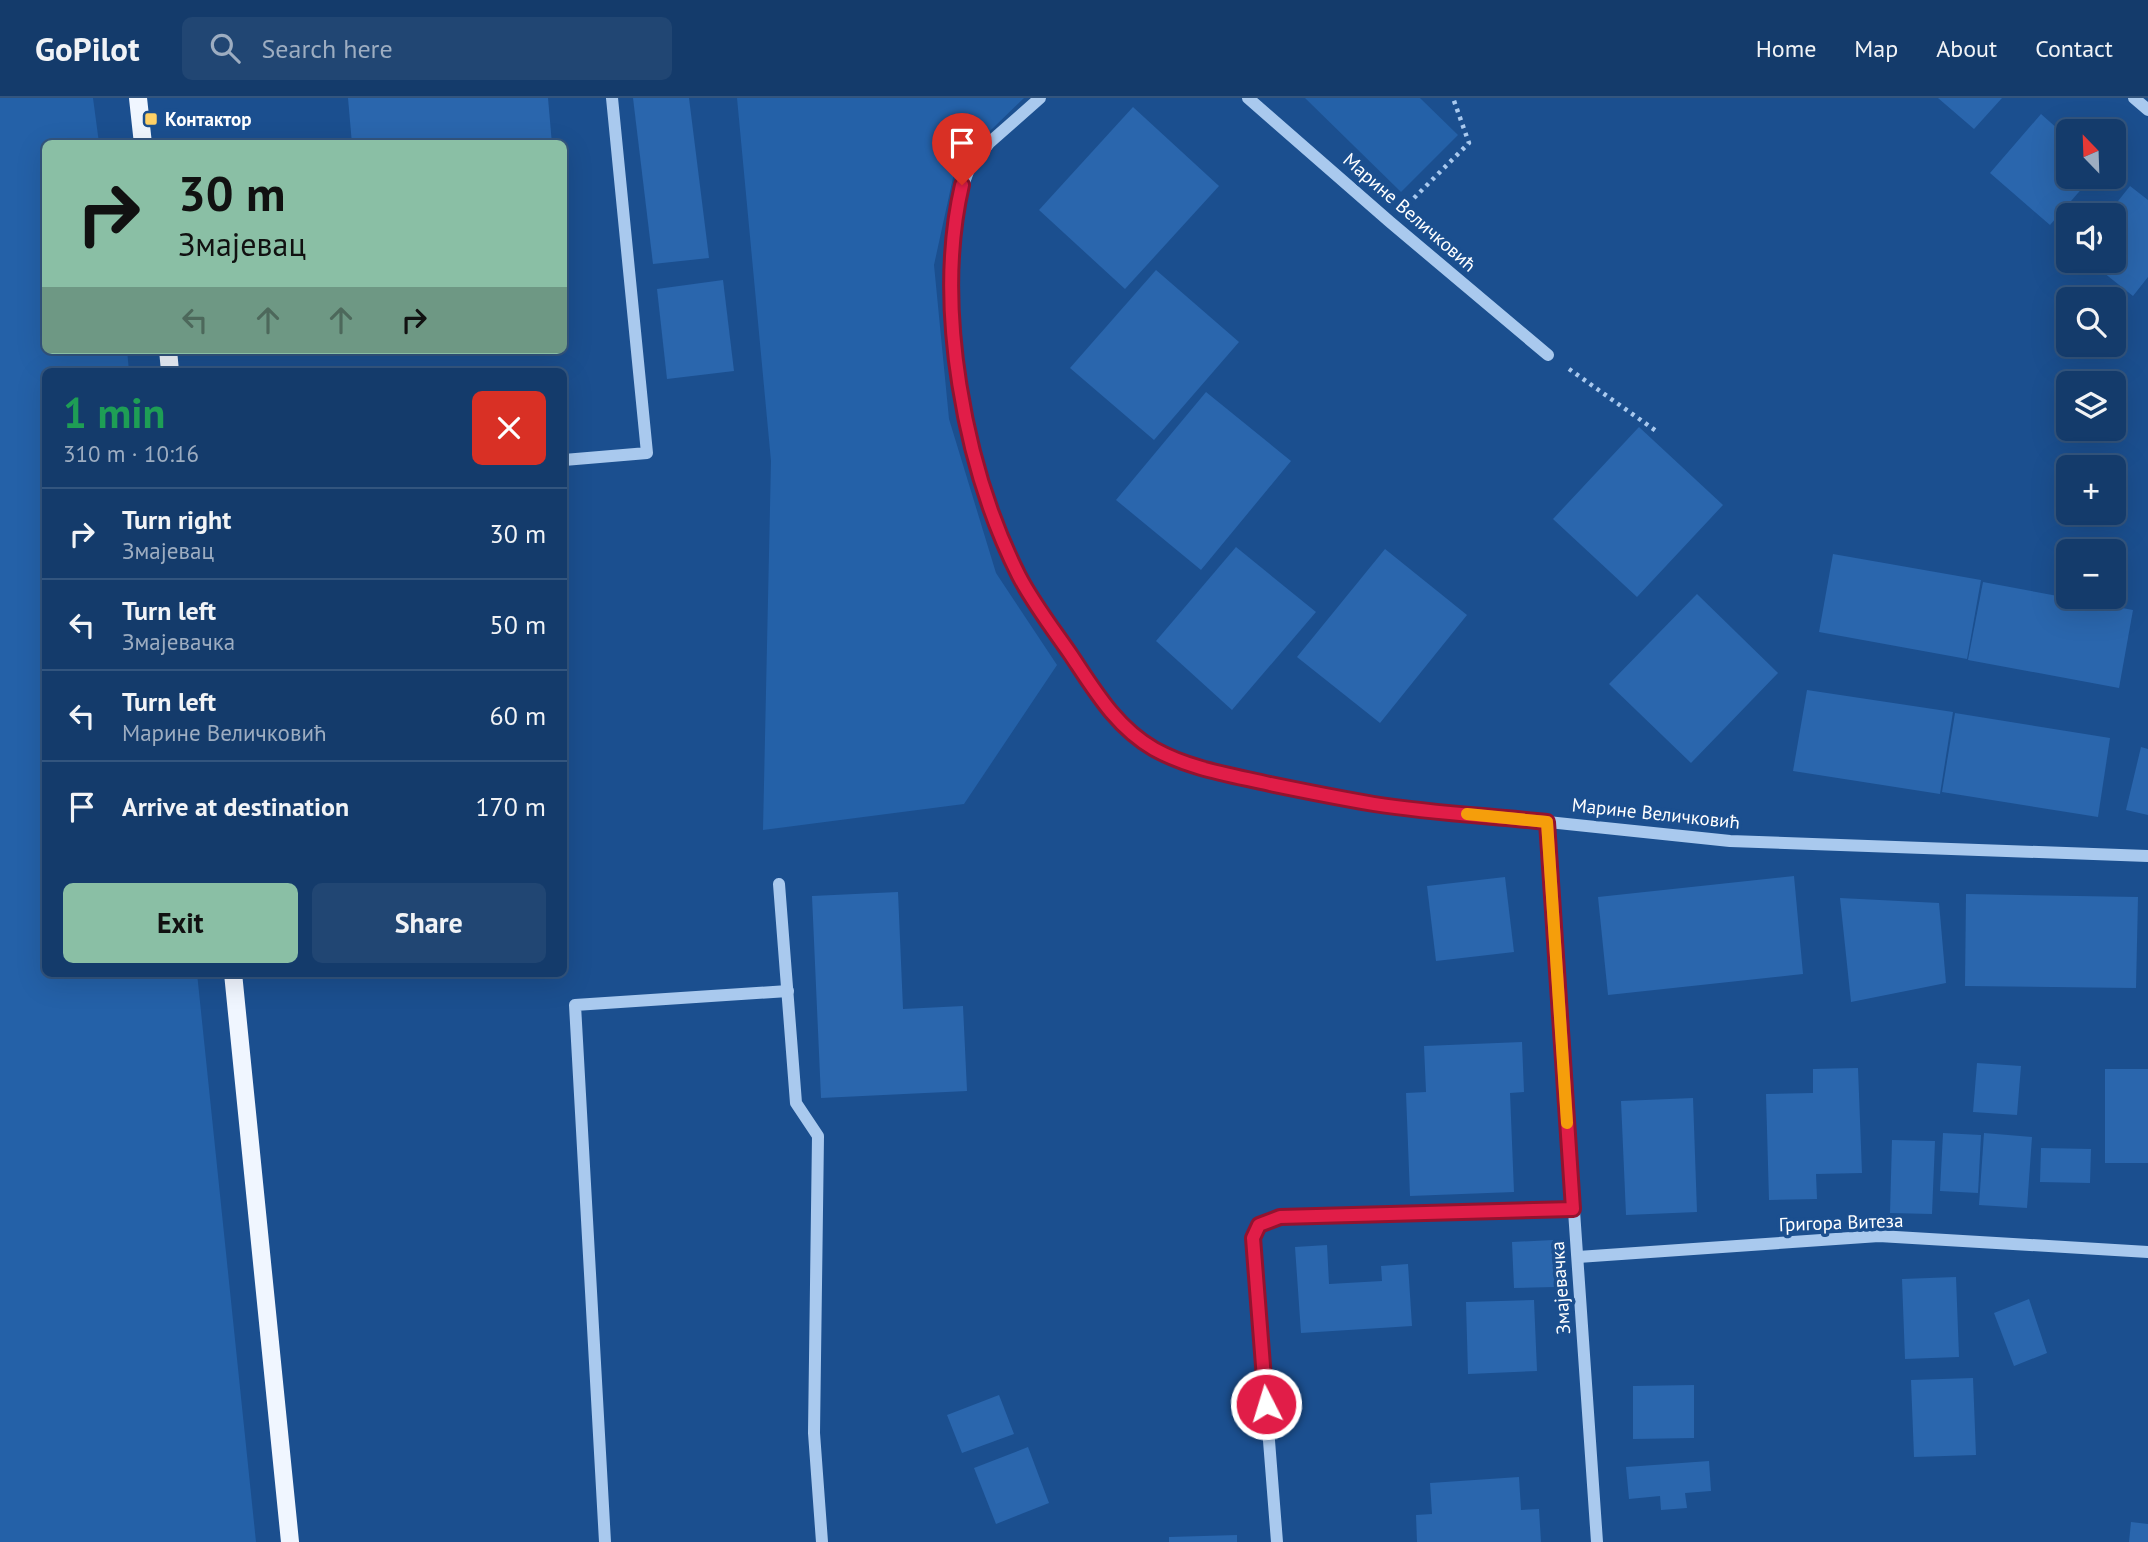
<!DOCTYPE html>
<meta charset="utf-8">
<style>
body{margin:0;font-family:"PT Sans",sans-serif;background:#214673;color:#f1f3f6;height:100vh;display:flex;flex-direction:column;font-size:26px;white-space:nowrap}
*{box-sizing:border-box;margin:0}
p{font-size:23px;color:#9dadc1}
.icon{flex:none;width:38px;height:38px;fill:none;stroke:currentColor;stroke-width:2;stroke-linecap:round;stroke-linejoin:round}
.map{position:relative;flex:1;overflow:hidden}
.drawer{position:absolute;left:42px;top:270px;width:525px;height:609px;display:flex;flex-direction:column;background:#143b6b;border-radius:10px;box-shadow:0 7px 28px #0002,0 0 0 2px #33557e}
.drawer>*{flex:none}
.banner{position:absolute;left:42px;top:42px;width:525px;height:214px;border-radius:10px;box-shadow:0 7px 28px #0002,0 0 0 2px #33557e;background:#8abfa5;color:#111;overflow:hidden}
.needle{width:46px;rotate:337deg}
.fabs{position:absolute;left:2056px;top:21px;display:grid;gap:14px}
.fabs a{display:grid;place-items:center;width:70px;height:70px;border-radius:10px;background:#143b6b;box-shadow:0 7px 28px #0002,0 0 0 2px #33557e;font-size:35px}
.pin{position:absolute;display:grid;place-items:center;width:60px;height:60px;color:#fff;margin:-72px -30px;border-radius:50% 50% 50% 0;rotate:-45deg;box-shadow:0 0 7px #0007}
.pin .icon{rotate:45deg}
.me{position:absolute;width:77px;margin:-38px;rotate:355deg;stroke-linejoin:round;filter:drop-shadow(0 0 5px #0008)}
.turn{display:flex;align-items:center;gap:24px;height:147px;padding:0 21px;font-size:32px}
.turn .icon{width:91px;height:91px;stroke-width:2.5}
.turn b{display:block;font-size:49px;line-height:60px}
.lanes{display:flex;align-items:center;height:66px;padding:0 21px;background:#0003;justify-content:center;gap:35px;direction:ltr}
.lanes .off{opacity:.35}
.round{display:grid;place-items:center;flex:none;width:74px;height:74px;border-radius:10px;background:#214673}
.overview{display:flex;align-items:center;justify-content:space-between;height:119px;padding:0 21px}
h1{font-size:42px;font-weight:600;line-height:52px;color:#1e9e55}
.cta{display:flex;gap:14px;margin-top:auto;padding:14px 21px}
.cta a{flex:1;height:80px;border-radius:10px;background:#8abfa5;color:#111;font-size:28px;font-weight:600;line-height:80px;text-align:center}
.cta a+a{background:#214673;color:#f1f3f6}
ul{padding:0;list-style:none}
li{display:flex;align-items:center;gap:21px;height:91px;padding:0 21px;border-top:2px solid #33557e}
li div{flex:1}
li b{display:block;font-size:26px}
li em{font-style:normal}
header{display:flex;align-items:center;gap:42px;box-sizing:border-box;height:98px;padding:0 35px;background:#143b6b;border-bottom:2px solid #33557e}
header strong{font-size:33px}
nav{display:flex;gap:38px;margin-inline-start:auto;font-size:24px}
.search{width:490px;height:63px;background:#214673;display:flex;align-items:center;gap:18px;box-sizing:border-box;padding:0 24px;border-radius:10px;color:#9dadc1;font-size:26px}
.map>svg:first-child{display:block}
.green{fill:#2461a8}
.building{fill:#2a66ad}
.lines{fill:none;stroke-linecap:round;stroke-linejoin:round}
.path{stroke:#a9c9ee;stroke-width:4.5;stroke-dasharray:3.5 5;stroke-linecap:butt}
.minor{stroke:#a9c9ee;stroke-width:12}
.major{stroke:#f0f6ff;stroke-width:18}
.route-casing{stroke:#92132f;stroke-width:18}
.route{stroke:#e11d48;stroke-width:12}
.slow{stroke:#f59e0b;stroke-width:12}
.poi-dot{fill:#ffd166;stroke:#1b4f8f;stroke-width:2.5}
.labels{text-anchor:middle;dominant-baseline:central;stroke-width:7;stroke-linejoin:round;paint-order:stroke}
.poi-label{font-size:19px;font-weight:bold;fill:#fff;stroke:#1b4f8f;text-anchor:start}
.street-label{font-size:19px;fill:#fff;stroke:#1b4f8f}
</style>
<header>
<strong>GoPilot</strong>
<div class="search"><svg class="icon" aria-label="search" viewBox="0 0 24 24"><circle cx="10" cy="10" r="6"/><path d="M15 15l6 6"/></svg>Search here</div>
<nav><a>Home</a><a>Map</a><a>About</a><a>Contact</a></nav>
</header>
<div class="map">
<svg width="2148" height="1444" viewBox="0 0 2148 1444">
<rect width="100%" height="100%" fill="#1b4f8f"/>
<g class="green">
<path d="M0 0H93L99 45 46 46V252H127L129 273H46V875H197L256 1444H0Z"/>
<path d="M737 0H1024L956 66 934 167 949 321 996 475 1057 567 964 706 763 732 771 363Z"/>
<path d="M1305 0H1420L1458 37 1401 94Z"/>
</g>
<g class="building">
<path d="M348 0H548L552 46H352Z"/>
<path d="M633 0H689L709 160 653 166Z"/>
<path d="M1938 0H2002L1974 31Z"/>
<path d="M1133 9 1219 88 1125 191 1039 112Z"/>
<path d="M2041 16 2068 40V79H2092L2050 127 1990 75Z"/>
<path d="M2130 88 2148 102V179L2133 198 2089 163H2114V117H2107Z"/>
<path d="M1156 172 1239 244 1154 342 1070 270Z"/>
<path d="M723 182 734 273 667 281 657 191Z"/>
<path d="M1206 294 1291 363 1201 472 1116 402Z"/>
<path d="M1639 329 1723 407 1637 499 1553 421Z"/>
<path d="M1236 449 1316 514 1232 612 1156 543Z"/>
<path d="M1385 451 1467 517 1380 625 1297 559Z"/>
<path d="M1833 456 1981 482 1967 561 1819 534Z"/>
<path d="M1983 484 2133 512 2119 590 1968 562Z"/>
<path d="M1697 496 1778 575 1691 665 1609 586Z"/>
<path d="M1807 592 1953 614 1940 696 1793 673Z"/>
<path d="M1955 615 2110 640 2098 719 1942 694Z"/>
<path d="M2141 649 2148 651V717L2126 712Z"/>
<path d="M1794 778 1803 876 1608 897 1598 799Z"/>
<path d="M1505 779 1514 854 1436 863 1427 788Z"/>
<path d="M898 794 903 911 963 908 967 993 821 1000 812 798Z"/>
<path d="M1966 796 2138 799 2136 890 1965 888Z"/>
<path d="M1840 800 1939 805 1946 885 1851 904Z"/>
<path d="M1522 944 1524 994 1510 995 1514 1094 1410 1098 1406 995 1426 994 1424 948Z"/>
<path d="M1977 965 2021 968 2017 1017 1973 1014Z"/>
<path d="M1858 970 1862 1075 1816 1076 1817 1101 1769 1102 1766 996 1813 995V971Z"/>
<rect x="2105" y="971" width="43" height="94"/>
<path d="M1693 1000 1697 1114 1626 1117 1621 1003Z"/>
<path d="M1943 1035 1981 1037 1978 1095 1940 1093Z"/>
<path d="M1984 1035 2032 1039 2027 1110 1979 1107Z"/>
<path d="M1892 1042 1935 1043 1932 1116 1890 1115Z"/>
<path d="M2041 1050 2091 1051 2090 1085 2040 1084Z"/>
<path d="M1553 1142 1555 1189 1514 1190 1512 1144Z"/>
<path d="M1327 1147 1329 1186 1382 1183 1381 1168 1408 1166 1412 1228 1301 1235 1295 1149Z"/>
<path d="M1956 1179 1959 1259 1905 1261 1902 1181Z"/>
<path d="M2029 1201 2047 1255 2014 1268 1994 1215Z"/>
<path d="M1534 1202 1537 1273 1468 1276 1466 1204Z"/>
<path d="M1973 1280 1976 1357 1914 1359 1911 1282Z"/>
<path d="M1694 1287V1340L1633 1341V1288Z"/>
<path d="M999 1297 1014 1336 962 1355 947 1317Z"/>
<path d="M1028 1349 1049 1405 996 1426 974 1370Z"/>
<path d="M1709 1363 1711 1393 1685 1395 1687 1410 1661 1412 1660 1398 1629 1401 1626 1369Z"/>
<path d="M1519 1379 1521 1412 1539 1411 1541 1444H1417L1416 1417 1432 1416 1430 1385Z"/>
<path d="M2131 1424 2148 1426V1444H2129Z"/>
<path d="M1237 1437V1444H1169V1439Z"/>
</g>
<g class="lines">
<g class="path">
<path d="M1408 106 1469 45 1453 0"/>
<path d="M1569 271 1659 335"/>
</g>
<g class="minor">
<path d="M1040 0 989 45 969 71 963 87 955 116 951 173 958 272 973 350 1000 436 1020 480 1046 521 1104 607 1126 632 1154 651 1183 664 1216 674 1374 706 1730 743 2148 758"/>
<path d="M1248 0 1390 124 1548 257"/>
<path d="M2134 0 2148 12"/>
<path d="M564 362 647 355 612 0"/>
<path d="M1547 724 1597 1444"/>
<path d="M779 786 796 1005 818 1038 814 1335 822 1444"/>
<path d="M1578 1159 1879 1138 2148 1154"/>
<path d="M605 1444 575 907 788 893"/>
<path d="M1277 1444 1253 1140 1259 1127 1280 1119 1573 1111"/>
</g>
<g class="major">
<path d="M138 0 143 46"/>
<path d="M168 252 170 273"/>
<path d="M233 875 290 1444"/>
</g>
</g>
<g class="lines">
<g class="route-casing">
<path id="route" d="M962 87C934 207 964 369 1019 478 1033 505 1053 531 1071 557 1095 593 1116 629 1154 651 1190 671 1231 677 1270 686 1304 693 1339 700 1374 706 1431 715 1490 718 1547 724L1573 1111 1280 1119 1259 1127 1253 1140 1266 1306"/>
</g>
<use href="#route" class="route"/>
<path class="slow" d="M1467 716 1547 724 1567 1025"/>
</g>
<rect class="poi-dot" x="144" y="14" width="14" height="14" rx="3.5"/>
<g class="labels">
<g class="poi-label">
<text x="165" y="21">Контактор</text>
</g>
<g class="street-label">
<text transform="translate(1410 114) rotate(41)">Марине Величковић</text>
<text transform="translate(1656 715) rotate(6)">Марине Величковић</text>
<text transform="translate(1841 1124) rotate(-2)">Григора Витеза</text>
<text transform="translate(1560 1190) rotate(-94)">Змајевачка</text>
</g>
</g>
</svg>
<div class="fabs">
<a><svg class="needle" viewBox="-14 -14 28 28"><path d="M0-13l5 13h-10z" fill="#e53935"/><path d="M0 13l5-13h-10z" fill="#9dadc1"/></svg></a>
<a><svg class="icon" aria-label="sound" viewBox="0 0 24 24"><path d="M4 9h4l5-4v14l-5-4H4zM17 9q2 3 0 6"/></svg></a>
<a><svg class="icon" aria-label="search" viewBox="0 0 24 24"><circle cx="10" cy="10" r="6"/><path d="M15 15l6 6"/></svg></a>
<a><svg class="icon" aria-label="layers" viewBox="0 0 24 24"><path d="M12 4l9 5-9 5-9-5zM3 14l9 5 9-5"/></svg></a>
<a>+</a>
<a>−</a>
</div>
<div class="pin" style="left:962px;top:87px;background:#d93025"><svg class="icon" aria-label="arrive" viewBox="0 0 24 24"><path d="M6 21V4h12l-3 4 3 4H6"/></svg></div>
<svg class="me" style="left:1266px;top:1306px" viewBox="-20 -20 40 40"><circle r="17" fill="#e11d48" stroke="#fff" stroke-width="3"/><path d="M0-11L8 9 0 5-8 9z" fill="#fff"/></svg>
<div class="banner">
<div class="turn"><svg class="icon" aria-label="right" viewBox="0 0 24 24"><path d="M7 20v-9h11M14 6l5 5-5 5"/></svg><div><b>30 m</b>Змајевац</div></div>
<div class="lanes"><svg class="icon off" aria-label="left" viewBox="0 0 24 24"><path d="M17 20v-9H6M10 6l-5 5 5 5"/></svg><svg class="icon off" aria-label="ahead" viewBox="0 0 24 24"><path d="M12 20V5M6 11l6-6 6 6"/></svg><svg class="icon off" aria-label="ahead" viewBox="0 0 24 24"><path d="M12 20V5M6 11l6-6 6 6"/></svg><svg class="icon" aria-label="right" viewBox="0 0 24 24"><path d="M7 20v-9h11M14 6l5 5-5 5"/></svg></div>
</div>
<section class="drawer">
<div class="overview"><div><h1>1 min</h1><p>310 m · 10:16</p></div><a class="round" style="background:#d93025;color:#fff"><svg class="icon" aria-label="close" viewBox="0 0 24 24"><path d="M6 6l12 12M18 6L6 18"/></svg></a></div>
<ul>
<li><svg class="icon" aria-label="right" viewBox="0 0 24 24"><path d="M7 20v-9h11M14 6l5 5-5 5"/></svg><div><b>Turn right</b><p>Змајевац</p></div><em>30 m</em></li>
<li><svg class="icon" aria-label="left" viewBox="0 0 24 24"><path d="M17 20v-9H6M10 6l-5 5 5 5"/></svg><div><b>Turn left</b><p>Змајевачка</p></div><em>50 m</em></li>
<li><svg class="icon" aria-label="left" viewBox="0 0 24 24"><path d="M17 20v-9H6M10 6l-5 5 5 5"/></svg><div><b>Turn left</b><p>Марине Величковић</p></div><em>60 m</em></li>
<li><svg class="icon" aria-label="arrive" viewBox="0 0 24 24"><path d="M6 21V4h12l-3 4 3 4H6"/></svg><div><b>Arrive at destination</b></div><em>170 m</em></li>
</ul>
<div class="cta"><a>Exit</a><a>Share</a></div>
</section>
</div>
